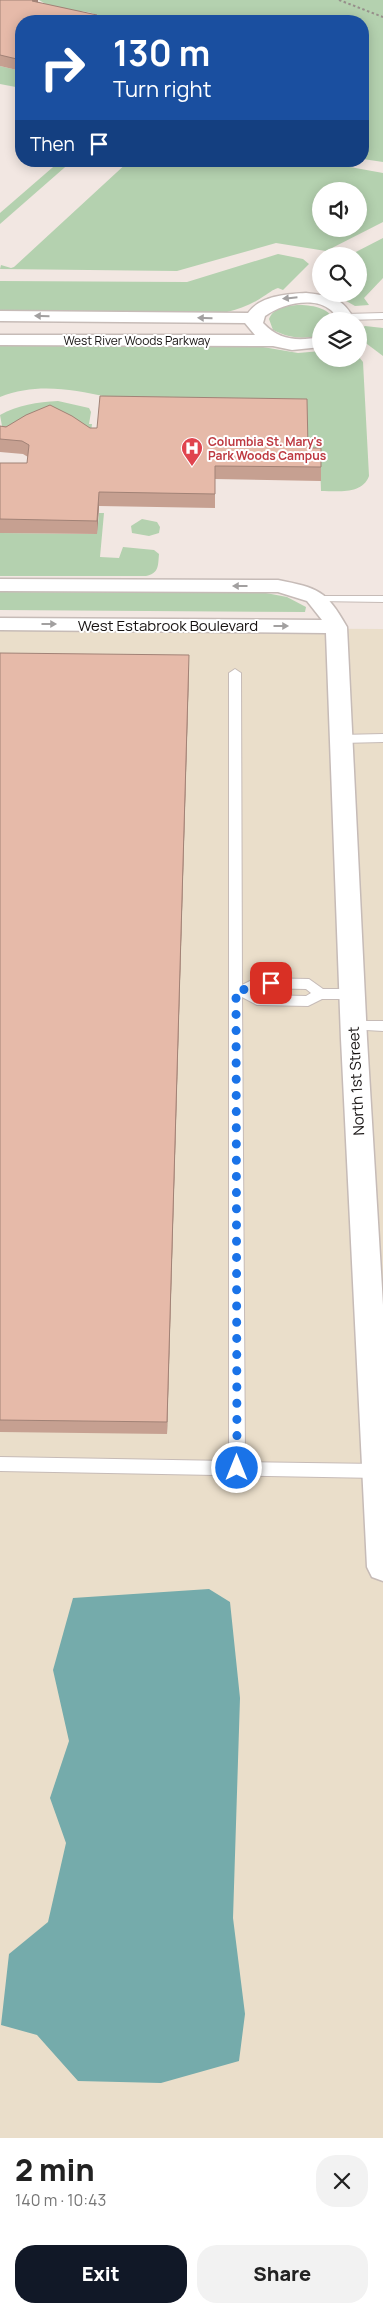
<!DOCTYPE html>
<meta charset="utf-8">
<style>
body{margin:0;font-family:Manrope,sans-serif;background:#f2f2f2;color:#222;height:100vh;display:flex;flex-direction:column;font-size:19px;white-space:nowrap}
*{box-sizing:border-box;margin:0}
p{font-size:16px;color:#767676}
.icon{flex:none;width:28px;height:28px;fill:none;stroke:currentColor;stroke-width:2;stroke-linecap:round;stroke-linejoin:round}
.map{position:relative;height:2138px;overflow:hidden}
.details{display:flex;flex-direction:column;background:#fff;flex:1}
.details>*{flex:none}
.hud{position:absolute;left:15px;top:15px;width:354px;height:152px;border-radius:20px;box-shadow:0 2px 12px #0003;background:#1a4fa0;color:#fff;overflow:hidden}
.buttons{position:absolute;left:312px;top:182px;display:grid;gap:10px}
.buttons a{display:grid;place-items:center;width:55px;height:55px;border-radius:50%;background:#fff;box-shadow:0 2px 12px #0003;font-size:25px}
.pin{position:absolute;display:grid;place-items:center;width:42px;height:42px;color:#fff;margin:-21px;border-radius:10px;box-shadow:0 2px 8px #0006}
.me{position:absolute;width:55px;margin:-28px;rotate:0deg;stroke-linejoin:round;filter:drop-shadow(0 0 4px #0008)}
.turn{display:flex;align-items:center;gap:18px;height:105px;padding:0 15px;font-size:22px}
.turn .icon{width:65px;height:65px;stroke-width:2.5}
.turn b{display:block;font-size:35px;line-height:42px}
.then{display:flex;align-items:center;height:48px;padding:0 15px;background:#0003;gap:10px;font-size:19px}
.round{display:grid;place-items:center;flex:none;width:52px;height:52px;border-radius:20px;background:#f2f2f2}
.overview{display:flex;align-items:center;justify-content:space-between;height:85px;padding:0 15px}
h1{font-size:30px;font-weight:800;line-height:38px}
.cta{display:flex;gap:10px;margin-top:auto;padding:10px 15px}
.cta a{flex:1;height:58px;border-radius:20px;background:#111827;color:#fff;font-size:20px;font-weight:800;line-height:58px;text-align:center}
.cta a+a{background:#f2f2f2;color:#222}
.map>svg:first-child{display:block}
.industrial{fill:#eadeca}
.green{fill:#b4d1af;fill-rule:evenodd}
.water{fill:#75abab}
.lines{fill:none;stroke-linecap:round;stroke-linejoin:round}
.lane-casing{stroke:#c6bbb7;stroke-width:2}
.street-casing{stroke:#c6bbb7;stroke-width:3}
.path{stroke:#978f8b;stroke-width:2;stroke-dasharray:2.5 2.5;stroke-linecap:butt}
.lane{fill:#fff;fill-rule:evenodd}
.street{fill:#fff;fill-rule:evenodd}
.wall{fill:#c6a091}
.shaded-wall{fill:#a18276}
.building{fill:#e6baa9;stroke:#a18276}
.oneway{fill:#a2a0a0}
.route{stroke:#1a73e8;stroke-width:9;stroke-dasharray:0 16.2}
.labels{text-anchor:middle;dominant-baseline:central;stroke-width:4;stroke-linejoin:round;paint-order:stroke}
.far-street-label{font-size:12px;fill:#161211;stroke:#fff}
.far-health-label{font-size:12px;font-weight:bold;fill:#be3a42;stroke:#fff;text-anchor:start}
.street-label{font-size:15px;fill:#161211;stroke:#fff}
</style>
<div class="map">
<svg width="383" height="2138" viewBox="0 0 383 2138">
<rect width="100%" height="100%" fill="#f2e7e2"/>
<path class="industrial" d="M0 627 383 629V2138H0Z"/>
<g class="green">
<path d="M39 0H383V162L363 159 362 21H111C92 12 83 8 62 14Z"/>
<path d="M0 66 21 71V88L0 84Z"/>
<path d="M60 161H72L0 224V213Z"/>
<path d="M129 161H317L383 173V222L326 251 276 243 177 271 0 269 1 265 11 268 14 267ZM321 191H359V229H321Z"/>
<path d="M383 238V278L364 298 369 305 355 306 334 294H359V256H348Z"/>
<path d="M278 254 303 259 309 264 283 290 278 288C272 290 269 293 264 296 253 304 240 309 227 312L0 311V281L187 282Z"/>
<path d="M297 305C311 305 329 307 334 321H321V335C303 340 289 338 273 330L269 319C274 307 286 306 297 305Z"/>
<path d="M365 326 383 328V356L359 338 360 329Z"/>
<path d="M0 345 263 347 298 353 321 351V359H359V357L363 362 369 476C362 495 337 491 321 491L320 461 107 397C71 389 36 383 0 397Z"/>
<path d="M58 401 89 408 91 412 89 424H92L91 432 2 426 0 415C18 405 37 402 58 401Z"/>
<path d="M99 513H104L100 557 119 558 123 547 154 550 159 554C158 566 159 573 146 576H0V533L97 534Z"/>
<path d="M142 519 157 522 160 527 159 533 149 536 132 533 131 526Z"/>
<path d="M0 592 266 593 287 597 306 607 305 612 0 610Z"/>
</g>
<path class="water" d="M209 1589 230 1602 240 1698 233 1918 245 2014 239 2061 161 2083 78 2081 37 2035 1 2025 9 1954 48 1922 66 1843 50 1798 69 1741 53 1670 73 1598Z"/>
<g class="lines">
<g class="lane-casing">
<g id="lane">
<path d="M383 313V319L346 320 341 317 346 314Z"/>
<path d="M321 596H383V602L317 601 315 599Z"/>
<path d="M235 669 241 673 242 985 256 978 309 979 323 989H352L359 994 352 999H322L308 1006 257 1005 242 997 245 1462 378 1464 383 1466V1476L378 1478 0 1471V1457L229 1461V673ZM258 988 306 989 311 993 306 996 260 995 253 991Z"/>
<path d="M383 734V742L341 743 335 739 341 735Z"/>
<path d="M354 1021H383V1031L349 1029 347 1026 349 1023Z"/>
</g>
</g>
<g class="street-casing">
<g id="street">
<path d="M306 293C331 296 343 297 355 321H337C336 318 334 313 332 311 315 295 281 304 265 316L263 323C280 341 298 341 321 337V347L292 350 273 346 0 345V335H255L245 323 0 321V311L248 313C260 296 286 294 306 293Z"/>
<path d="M0 579 278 580C318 588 326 590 347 627L367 1039 383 1305V1581L372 1577 367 1567 341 1039 326 633 0 630V618L322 620 307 601 278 592 0 591Z"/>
</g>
</g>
<path class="path" d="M339 0 383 17"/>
<use href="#lane" class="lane"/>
<use href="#street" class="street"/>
</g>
<g class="wall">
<path d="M0 0 38 3 97 15V21H21V71L0 66Z"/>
<path d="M0 426 90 428 308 448 321 467V481L215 479V508L99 506 97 534 0 533V463H27L28 457 23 454 0 452Z"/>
<path d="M0 653 189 668 167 1434 0 1432Z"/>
</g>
<g class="shaded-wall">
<path d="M33 0H38V7L32 1Z"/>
<path d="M97 15V21H89Z"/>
<path d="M99 492V506L97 534V521Z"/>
<path d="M189 655V668L167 1434V1422Z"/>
</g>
<g class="building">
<path d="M0 0H33L32 1 97 15 89 21H21V60L0 55Z"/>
<path d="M100 396 307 399 308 448H321V467L215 466V494L99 492 97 521 0 519V463H27L29 445 22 441 0 439V426L6 427 26 415 50 405 72 416 90 428H97Z"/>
<path d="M0 653 189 655 167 1422 0 1420Z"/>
</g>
<defs><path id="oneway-solid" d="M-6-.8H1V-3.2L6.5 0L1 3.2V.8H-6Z" transform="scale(1.25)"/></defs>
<g class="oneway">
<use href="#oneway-solid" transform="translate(290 298) rotate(174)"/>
<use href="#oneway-solid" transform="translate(42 316) rotate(-179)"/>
<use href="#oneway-solid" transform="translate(205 318) rotate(-179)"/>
<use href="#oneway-solid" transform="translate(240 586) rotate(-180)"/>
<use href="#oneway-solid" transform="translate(49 624)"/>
<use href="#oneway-solid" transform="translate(281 626)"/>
</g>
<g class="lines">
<path class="route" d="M237 1468 236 990H243L256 983H271"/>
</g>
<defs>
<g id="hospital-pin" transform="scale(1.125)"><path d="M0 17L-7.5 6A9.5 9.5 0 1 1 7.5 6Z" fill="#e0444e" stroke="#fff"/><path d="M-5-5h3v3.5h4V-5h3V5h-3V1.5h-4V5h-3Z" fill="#fff"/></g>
</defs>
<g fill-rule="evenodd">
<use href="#hospital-pin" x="192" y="448"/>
</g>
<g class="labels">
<g class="far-street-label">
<text x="137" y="340">West River Woods Parkway</text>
</g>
<g class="far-health-label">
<text x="208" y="441">Columbia St. Mary's<tspan x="208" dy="14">Park Woods Campus</tspan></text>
</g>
<g class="street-label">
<text x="168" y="625">West Estabrook Boulevard</text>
<text transform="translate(356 1081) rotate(-93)">North 1st Street</text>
</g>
</g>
</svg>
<div class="buttons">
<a><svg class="icon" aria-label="sound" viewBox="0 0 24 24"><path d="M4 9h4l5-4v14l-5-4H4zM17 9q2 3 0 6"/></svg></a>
<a><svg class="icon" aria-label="search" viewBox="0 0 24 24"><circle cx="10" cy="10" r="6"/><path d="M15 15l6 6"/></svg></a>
<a><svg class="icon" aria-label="layers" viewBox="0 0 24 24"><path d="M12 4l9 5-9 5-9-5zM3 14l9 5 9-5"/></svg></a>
</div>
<div class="pin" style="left:271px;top:983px;background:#d93025"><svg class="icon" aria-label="arrive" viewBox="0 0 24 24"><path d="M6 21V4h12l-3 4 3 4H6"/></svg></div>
<svg class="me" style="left:237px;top:1468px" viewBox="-20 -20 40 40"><circle r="17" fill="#1a73e8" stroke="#fff" stroke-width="3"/><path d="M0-11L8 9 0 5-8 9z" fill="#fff"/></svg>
<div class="hud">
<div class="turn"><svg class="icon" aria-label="right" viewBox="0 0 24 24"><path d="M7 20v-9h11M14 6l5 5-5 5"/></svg><div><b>130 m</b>Turn right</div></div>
<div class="then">Then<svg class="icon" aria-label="arrive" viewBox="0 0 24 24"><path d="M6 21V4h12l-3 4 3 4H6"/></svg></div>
</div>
</div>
<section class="details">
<div class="overview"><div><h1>2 min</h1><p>140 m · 10:43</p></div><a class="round"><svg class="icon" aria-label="close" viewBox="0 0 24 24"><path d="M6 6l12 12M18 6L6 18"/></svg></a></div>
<div class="cta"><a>Exit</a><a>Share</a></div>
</section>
